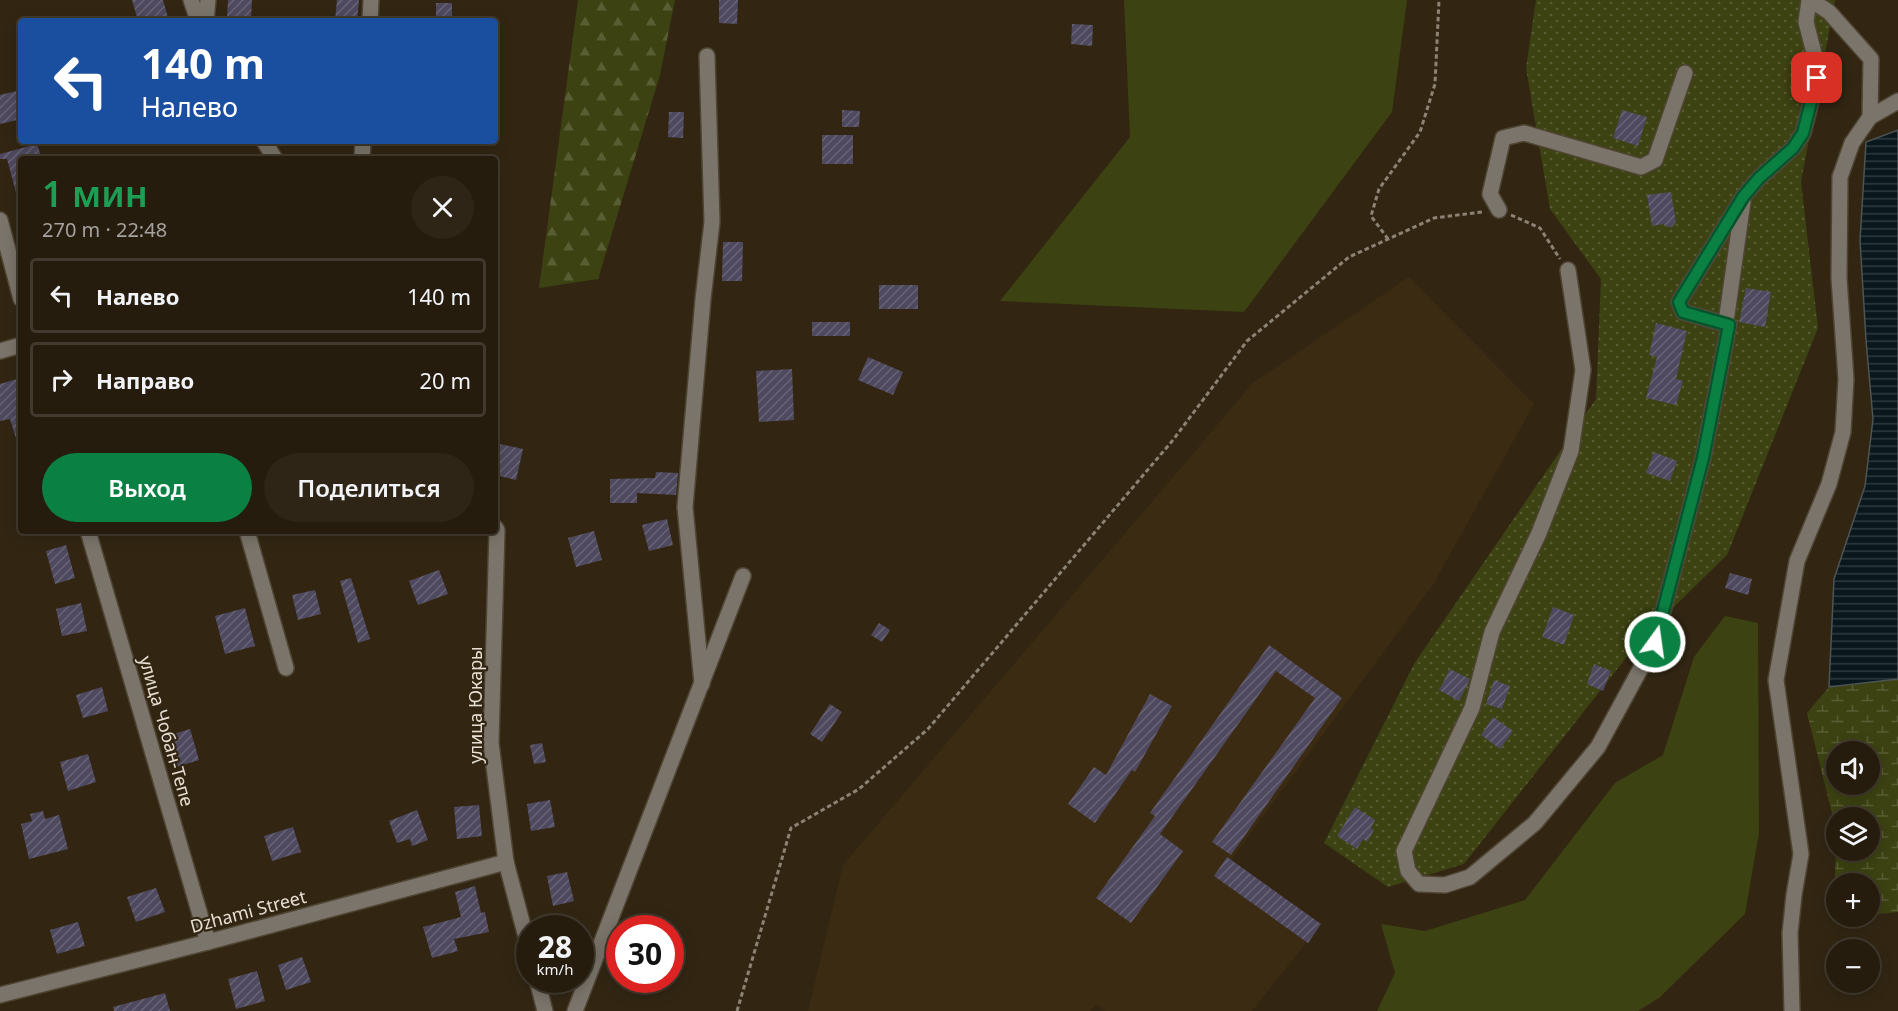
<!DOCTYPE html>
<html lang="ru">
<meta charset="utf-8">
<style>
body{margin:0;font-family:"Noto Sans",sans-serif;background:#2e2517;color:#f1f3f6;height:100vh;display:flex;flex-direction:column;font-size:22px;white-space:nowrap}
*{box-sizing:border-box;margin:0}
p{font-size:20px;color:#a4a19e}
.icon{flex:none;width:33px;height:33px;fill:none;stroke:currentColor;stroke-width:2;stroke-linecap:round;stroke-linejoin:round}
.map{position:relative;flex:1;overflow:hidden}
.drawer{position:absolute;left:18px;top:156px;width:480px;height:378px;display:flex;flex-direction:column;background:#261c0e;border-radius:6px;box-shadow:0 3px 15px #0003,0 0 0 2px #423a2e}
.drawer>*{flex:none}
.top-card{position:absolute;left:18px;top:18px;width:480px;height:126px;border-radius:6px;box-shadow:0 3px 15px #0003,0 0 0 2px #423a2e;background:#1a4fa0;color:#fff;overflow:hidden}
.controls{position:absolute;left:1826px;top:741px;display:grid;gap:12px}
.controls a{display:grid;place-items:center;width:54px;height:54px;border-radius:50%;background:#261c0e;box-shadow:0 3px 15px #0003,0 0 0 2px #423a2e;font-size:30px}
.speed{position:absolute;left:516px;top:915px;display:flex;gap:12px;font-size:30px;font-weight:700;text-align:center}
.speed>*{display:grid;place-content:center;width:78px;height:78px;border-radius:50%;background:#261c0e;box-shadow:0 3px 15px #0003,0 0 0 2px #423a2e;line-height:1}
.speed small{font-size:15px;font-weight:400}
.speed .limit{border:9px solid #d22;background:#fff;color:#111}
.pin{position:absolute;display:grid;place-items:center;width:51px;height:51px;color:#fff;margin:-26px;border-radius:12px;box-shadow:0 3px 9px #0006}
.me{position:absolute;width:66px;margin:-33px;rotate:14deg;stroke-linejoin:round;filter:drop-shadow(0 0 4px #0008)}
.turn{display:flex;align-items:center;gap:21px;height:126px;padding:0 24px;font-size:27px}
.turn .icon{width:78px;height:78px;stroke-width:2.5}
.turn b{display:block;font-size:42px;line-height:51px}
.round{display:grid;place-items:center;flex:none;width:63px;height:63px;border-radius:32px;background:#2e2517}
.head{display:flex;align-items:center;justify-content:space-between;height:102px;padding:0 24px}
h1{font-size:36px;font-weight:600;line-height:45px;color:#1e9e55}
.button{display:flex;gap:12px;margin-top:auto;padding:12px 24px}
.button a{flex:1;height:69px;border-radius:36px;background:#0b8043;color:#fff;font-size:24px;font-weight:600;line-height:69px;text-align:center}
.button a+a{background:#2e2517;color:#f1f3f6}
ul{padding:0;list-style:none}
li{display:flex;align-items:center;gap:18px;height:75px;margin:0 12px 9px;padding:0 12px;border:3px solid #423a2e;border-radius:6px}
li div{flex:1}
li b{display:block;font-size:22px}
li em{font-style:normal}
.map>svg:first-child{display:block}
.built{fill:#3b2b12}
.grass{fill:#3c4211}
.forest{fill:url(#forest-firs)}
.wetland{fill:url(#wetland-marsh);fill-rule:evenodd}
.park{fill:url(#park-dots)}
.water{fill:url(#water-rules);stroke:#4c5454;stroke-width:1.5}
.building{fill:url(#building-hatch)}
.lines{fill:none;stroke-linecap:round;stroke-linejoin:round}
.minor-casing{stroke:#4f4432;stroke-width:18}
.path{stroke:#8d8374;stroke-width:3;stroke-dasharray:4.5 3;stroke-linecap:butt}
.minor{stroke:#7a746a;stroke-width:15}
.route-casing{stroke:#07532c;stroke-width:15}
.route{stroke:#0b8043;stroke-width:10}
.labels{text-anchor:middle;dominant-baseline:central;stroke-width:4.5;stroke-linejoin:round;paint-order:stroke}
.street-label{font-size:18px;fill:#e7dfd3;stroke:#322613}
</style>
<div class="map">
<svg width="1898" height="1011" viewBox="0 0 1898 1011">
<defs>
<pattern id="forest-firs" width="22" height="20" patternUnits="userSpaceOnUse" patternTransform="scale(1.5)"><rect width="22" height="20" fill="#3c4211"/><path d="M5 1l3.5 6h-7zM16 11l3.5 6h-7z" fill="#585d33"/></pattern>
<pattern id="wetland-marsh" width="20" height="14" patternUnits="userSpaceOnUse" patternTransform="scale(1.5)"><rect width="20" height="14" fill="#3c4211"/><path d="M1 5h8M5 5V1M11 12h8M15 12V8" fill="none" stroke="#585d33"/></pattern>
<pattern id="park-dots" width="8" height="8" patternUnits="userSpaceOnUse" patternTransform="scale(1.5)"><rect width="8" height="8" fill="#3c4211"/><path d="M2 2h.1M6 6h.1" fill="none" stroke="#585d33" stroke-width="1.8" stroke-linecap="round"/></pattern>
<pattern id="water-rules" width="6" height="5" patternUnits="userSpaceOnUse" patternTransform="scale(1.5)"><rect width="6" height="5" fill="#0a181e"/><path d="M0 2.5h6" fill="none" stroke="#2e393e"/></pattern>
<pattern id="building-hatch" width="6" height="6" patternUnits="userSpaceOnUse" patternTransform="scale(1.5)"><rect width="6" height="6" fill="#4f495f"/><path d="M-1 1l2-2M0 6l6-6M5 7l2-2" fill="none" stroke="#686375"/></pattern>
</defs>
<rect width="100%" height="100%" fill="#322613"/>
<path class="built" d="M1409 277 1534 404 1434 583 1231 860 1321 924 1252 1011H1105L1096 1004 1090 1011H808L843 865 1253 383Z"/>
<g class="grass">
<path d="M1124 0H1407L1392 112 1244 312 1000 301 1130 137Z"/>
<path d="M1725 616 1758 623 1759 833 1745 914 1659 998 1638 1011H1377L1395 973 1381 924 1425 931 1525 900 1615 783 1663 755 1694 657Z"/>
</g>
<path class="forest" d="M578 0H675L660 75 598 279 539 288Z"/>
<path class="wetland" d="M1898 679V912L1869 915V884H1836V916L1849 917 1833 918 1836 851 1869 850V818H1836V829L1807 713 1829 687ZM1836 752H1869V784H1836Z"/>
<path class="park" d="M1536 0H1835L1801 182 1818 328 1727 555 1640 640 1464 864 1388 887 1324 843 1414 664 1596 399 1601 279 1550 209 1526 68Z"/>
<path class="water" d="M1898 130V679L1829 687 1834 579 1865 486 1873 419 1866 340 1860 240 1866 142Z"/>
<g class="building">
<path d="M132 0H163L169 21H138Z"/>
<path d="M228 0H252L251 19 227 17Z"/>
<path d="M337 0H359L357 21 335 20Z"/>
<path d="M719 0H738L737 24 719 23Z"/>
<rect x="436" y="3" width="16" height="18"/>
<path d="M1072 24 1093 25 1092 46 1071 44Z"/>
<path d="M21 90V119L0 124V95Z"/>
<path d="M842 110 860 111 859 127H842Z"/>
<path d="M1622 110 1647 117 1638 146 1613 138Z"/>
<path d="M669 112H684L683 138 668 137Z"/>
<rect x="822" y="135" width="31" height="29"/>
<path d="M37 144 42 159H21V196H17L7 159H0V154Z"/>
<path d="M1671 192 1676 222 1672 227H1667L1664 224 1652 226 1647 195Z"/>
<path d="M723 242H743L742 281H722Z"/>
<rect x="879" y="285" width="39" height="24"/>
<path d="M1746 288 1771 292 1765 327 1739 322Z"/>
<rect x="812" y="322" width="38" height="14"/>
<path d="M1656 323 1687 331 1676 379 1683 381 1676 405 1646 398 1657 357 1649 355Z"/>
<path d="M868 357 903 372 893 395 858 380Z"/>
<path d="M792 369 794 420 759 422 756 371Z"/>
<path d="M17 379 21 391V445H18L10 419 0 421V384Z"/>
<path d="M495 443 523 449 516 480 495 475Z"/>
<path d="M1654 452 1677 461 1670 481 1646 473Z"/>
<path d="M656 472 678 473 676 495 637 493V503H610V479L655 478Z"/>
<path d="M667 519 673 545 649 551 642 525Z"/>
<path d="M594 531 602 560 576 567 568 538Z"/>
<path d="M66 545 75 578 55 584 46 551Z"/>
<path d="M439 570 448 594 418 605 409 581Z"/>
<path d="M1730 573 1752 579 1748 595 1725 588Z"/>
<path d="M351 578 370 639 358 643 340 581Z"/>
<path d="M315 590 321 614 298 620 292 595Z"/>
<path d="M81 603 87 631 62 636 56 609Z"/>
<path d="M1553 607 1574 615 1564 645 1542 637Z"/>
<path d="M245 608 255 646 225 654 215 616Z"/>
<path d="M879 623 890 630 882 642 871 635Z"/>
<path d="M1269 645 1342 698 1231 855 1212 842 1315 698 1276 671 1160 834 1183 851 1131 923 1096 898 1155 816 1150 813Z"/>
<path d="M1594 664 1611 671 1603 691 1587 684Z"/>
<path d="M1450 669 1470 679 1459 701 1439 690Z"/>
<path d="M1494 680 1510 686 1502 709 1486 704Z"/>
<path d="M102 687 108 711 83 718 76 695Z"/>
<path d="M1150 694 1172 706 1135 772 1132 770 1095 823 1068 804 1094 767 1106 775Z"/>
<path d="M830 704 842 712 822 742 810 734Z"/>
<path d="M1493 717 1513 731 1500 749 1481 735Z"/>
<path d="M190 729 199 760 173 768 164 737Z"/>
<path d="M542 743 546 762 534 764 530 745Z"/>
<path d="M88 754 96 782 68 791 60 762Z"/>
<path d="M550 800 555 827 531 831 527 804Z"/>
<path d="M479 805 482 836 457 839 454 807Z"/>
<path d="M1355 807 1375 820 1371 828 1374 830 1367 842 1363 839 1357 849 1337 836Z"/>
<path d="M417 810 428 840 412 846 410 839 397 843 389 821Z"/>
<path d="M43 811 45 819 59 815 68 849 29 859 21 824 32 821 30 814Z"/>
<path d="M293 827 301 852 272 861 264 836Z"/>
<path d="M1227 857 1321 924 1308 943 1214 876Z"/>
<path d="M567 872 574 901 553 906 547 876Z"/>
<path d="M475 886 481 913 485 912 489 932 454 939 458 951 432 958 423 927 461 917 455 892Z"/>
<path d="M156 888 165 912 136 922 127 897Z"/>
<path d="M78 922 85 946 57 954 50 930Z"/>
<path d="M302 957 311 982 286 990 278 965Z"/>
<path d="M257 971 265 1001 236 1009 228 979Z"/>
<path d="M165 993 170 1011H114L113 1007Z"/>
</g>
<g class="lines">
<g class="minor-casing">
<g id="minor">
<path d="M191 0 198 21"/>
<path d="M1811 0 1829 12 1871 59 1870 117"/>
<path d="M206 21 208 0"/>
<path d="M370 21 371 0"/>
<path d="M264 141 275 159"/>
<path d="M362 159 363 141"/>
<path d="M1499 210 1490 194 1503 138 1524 133 1641 167 1655 160 1685 73"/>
<path d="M0 220 21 299"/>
<path d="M1568 270 1583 370 1571 451 1539 533 1492 632 1472 708 1404 851 1408 871 1419 884 1445 885 1470 877 1535 823 1598 747 1655 642 1703 458 1729 325 1683 312 1679 302 1743 197 1759 178 1793 148 1803 133 1817 78 1815 57 1806 22 1809 0"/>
<path d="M1727 315 1743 202"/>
<path d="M0 351 21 345"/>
<path d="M495 527 497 530 491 743 506 862 530 952"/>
<path d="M88 531 208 942"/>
<path d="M247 531 286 668"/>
<path d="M702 684 685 507 703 299 712 222 707 56"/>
<path d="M537 980 545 1011"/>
<path d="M0 995 208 942 506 862"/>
<path d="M575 1011 743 576"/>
<path d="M1792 1011 1790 933 1794 895 1801 854 1776 680 1797 561 1829 484 1843 432 1846 379 1839 278 1840 177 1852 143 1870 117 1898 101"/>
</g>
</g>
<g class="path">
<path d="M1511 215 1540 228 1560 259"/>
<path d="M1388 239 1371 216 1379 189 1420 132 1435 84 1439 0"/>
<path d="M737 1011 791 828 859 789 928 729 1173 440 1247 341 1349 257 1434 218 1482 212"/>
</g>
<use href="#minor" class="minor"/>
</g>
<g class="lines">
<g class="route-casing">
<path id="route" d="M1655 642 1703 458 1729 325 1683 312 1679 302 1743 197 1759 178 1793 148 1803 133 1817 78"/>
</g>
<use href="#route" class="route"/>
</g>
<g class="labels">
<g class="street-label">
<text transform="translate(475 705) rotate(-90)">улица Юкары</text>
<text transform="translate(167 731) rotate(74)">улица Чобан-Тепе</text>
<text transform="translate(248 911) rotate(-15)">Dzhami Street</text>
</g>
</g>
</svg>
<div class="controls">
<a><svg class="icon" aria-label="sound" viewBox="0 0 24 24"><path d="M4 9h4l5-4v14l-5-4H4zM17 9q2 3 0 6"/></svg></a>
<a><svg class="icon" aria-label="layers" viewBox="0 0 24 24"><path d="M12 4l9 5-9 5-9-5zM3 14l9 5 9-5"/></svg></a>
<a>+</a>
<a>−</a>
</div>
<div class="speed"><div>28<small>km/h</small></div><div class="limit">30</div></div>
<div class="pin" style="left:1817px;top:78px;background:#d93025"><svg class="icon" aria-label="arrive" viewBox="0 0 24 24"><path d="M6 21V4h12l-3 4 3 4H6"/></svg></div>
<svg class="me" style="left:1655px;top:642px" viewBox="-20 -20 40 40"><circle r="17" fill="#0b8043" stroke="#fff" stroke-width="3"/><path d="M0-11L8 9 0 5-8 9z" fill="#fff"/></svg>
<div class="top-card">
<div class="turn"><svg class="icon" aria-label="left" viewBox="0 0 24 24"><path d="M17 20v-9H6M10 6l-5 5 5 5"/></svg><div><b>140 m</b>Налево</div></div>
</div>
<section class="drawer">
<div class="head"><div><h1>1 мин</h1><p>270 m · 22:48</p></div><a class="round"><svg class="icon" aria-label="close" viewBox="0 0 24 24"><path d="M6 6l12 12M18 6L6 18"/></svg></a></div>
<ul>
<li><svg class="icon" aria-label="left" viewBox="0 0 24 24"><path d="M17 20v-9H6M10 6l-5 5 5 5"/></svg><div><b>Налево</b></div><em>140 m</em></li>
<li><svg class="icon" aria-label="right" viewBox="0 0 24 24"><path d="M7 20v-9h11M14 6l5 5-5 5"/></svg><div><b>Направо</b></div><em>20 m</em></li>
</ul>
<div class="button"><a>Выход</a><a>Поделиться</a></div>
</section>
</div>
